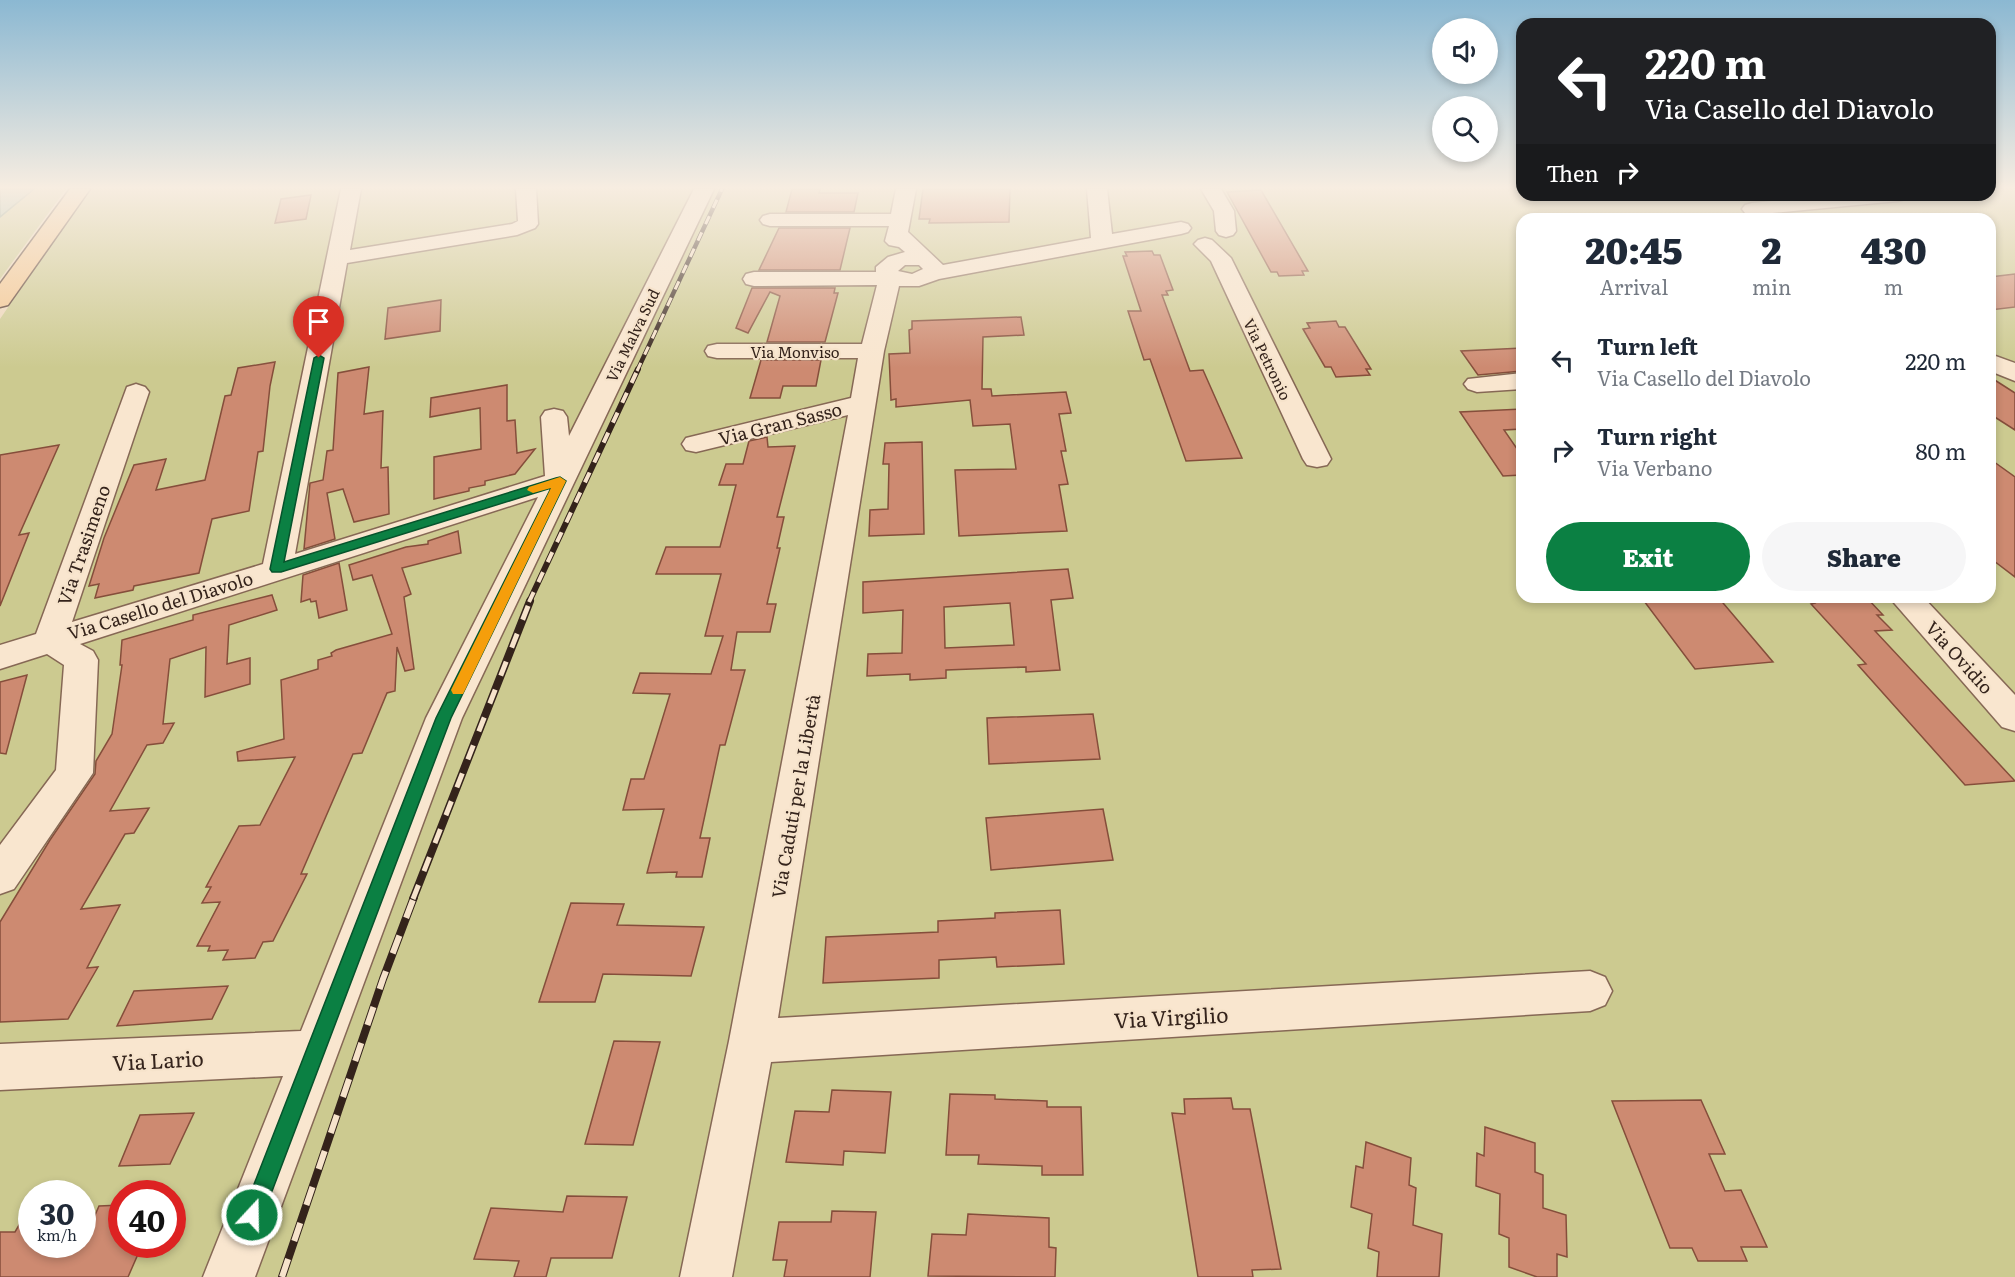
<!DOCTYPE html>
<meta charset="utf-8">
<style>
body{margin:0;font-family:Literata,serif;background:#f6f6f7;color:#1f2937;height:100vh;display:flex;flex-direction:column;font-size:22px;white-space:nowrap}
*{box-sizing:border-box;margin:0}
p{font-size:20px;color:#747a83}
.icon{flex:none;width:33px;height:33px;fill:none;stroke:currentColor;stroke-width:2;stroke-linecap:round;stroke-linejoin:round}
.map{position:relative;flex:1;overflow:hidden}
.details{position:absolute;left:1516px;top:213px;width:480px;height:390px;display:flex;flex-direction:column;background:#fff;border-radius:18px;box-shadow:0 3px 9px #0003}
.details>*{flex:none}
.hud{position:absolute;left:1516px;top:18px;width:480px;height:183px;border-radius:18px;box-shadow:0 3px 9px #0003;background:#202124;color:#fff;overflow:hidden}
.tools{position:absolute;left:1432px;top:18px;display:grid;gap:12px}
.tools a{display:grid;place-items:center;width:66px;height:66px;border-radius:50%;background:#fff;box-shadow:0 3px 9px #0003;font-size:30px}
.speed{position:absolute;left:18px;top:1180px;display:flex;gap:12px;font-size:30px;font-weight:700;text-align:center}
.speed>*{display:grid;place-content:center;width:78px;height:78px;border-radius:50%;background:#fff;box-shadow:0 3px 9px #0003;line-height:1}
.speed small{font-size:15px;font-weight:400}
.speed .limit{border:9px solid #d22;background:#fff;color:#111}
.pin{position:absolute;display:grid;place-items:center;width:51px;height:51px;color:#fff;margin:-62px -26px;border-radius:50% 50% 50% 0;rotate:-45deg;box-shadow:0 0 6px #0007}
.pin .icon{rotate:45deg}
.me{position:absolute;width:66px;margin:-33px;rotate:21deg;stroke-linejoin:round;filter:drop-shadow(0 0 4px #0008)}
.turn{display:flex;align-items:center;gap:21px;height:126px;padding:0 30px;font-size:27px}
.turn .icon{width:78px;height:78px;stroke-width:2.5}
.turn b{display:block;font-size:42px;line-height:51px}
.then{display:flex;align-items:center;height:57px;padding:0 30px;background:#0003;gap:12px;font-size:22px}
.eta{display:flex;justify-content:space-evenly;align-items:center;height:102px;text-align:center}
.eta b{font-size:36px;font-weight:800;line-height:42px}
.action{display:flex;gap:12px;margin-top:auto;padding:12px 30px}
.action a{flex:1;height:69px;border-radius:36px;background:#0b8043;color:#fff;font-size:24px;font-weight:800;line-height:69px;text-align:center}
.action a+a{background:#f6f6f7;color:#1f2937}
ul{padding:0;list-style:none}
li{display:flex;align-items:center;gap:18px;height:90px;padding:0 30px}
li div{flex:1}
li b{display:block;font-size:22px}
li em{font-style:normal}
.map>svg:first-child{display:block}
.green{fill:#ccca90;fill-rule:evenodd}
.water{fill:#a0bfb1;stroke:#688c7e;stroke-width:1.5}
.building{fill:#cd8a71;stroke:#854e3b;stroke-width:1.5;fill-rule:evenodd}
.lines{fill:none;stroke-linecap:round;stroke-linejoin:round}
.minor-casing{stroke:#866855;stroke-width:3}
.major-casing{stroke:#53372a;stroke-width:3}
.minor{fill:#f9e6cf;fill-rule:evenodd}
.major{fill:#f4c791;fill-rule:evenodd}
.rail-far3-casing{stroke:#34231b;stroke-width:4.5}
.rail-far2-casing{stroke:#34231b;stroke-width:6}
.rail-far1-casing{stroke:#34231b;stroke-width:8}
.rail-casing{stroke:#34231b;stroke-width:8}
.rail-far3{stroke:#f6e3cb;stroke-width:3;stroke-dasharray:9;stroke-linecap:butt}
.rail-far2{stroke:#f6e3cb;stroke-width:4;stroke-dasharray:11;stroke-linecap:butt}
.rail-far1{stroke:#f6e3cb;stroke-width:5;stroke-dasharray:15;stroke-linecap:butt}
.rail{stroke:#f6e3cb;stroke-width:6;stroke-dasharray:19;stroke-linecap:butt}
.route{fill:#0b8043;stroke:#07532c;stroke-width:1.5}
.slow{fill:#f59e0b}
.labels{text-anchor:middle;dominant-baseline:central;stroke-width:4.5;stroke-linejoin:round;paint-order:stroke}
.far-street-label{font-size:15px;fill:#34231b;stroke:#f6e3cb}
.street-label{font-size:18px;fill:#34231b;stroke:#f6e3cb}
.near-street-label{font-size:21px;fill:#34231b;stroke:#f6e3cb}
</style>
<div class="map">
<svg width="2015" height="1277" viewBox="0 0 2015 1277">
<rect width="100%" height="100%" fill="#eed8bc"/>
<g class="green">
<path d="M34 189H66L0 279V217Z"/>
<path d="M89 189H1522V195H1990L1991 189H2015V1277H0V319ZM1522 219H1990V597H1522ZM32 1194H82V1245H32ZM122 1194H172V1245H122Z"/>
</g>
<path class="water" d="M0 189H34L0 217Z"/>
<g class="building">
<path d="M792 189H820L819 193H858L854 212H786Z"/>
<path d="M923 189H1010L1009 222 929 223 930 219H919Z"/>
<path d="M1261 190 1308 271H1302L1304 275 1279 276 1277 272H1271L1227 192Z"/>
<path d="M311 195 306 219 275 223 281 199Z"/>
<path d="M779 228H850L840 270H759Z"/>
<path d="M1152 251 1154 255H1160L1173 290 1166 291 1168 295H1162L1190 371 1203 370 1242 458 1186 461 1150 359 1144 360 1128 311H1141L1123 256H1127L1125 252Z"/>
<path d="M2015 274V307L1990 310V277Z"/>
<path d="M752 288H835L834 293H838L825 342H767L780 296 770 292 748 333 736 328Z"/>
<path d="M441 300 440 331 385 339 388 308Z"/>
<path d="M1021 317 1024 335 983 337 982 389H991L992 396 1066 392 1071 413 1059 414 1066 451H1061L1068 484 1059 485 1067 531 959 536 955 470 1016 469 1010 424 973 426 970 400 896 407V399L891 400 889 354 910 353 909 330 912 329V321Z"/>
<path d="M1336 321 1339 327H1345L1371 369H1366L1370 375 1336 377 1331 367H1325L1303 329 1310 328 1307 323Z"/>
<path d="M1522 348V371L1478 375 1461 351Z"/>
<path d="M761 360H821L816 386H783L780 398H750Z"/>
<path d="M275 362 270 386 263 451 258 452 249 511 212 519 199 573 134 586 133 590 95 598 99 584 89 586 104 538 134 465 166 459 156 490 205 480 225 396 231 395 238 368Z"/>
<path d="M369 367 364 414 383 411 381 468 388 467 389 514 354 522 343 489 327 493 335 539 304 549 310 483 323 480 327 451 333 450 338 373Z"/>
<path d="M1990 377 2015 393V430L1990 414Z"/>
<path d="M507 385V421L515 420 517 453 535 449 515 474 485 481V485L469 488V491L434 499V457L481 449 480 408 430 417 431 398Z"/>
<path d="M1522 409V429L1504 430 1522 456V475L1503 476 1460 412Z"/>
<path d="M767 437 768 447 795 446 777 517H784L777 548H780L767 604H776L770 632H737L731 670H745L725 745H720L700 838H710L702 877H676L677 872 647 873 664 809 623 810 631 779H644L670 694 633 693 640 673 711 674 723 636H705L721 574H656L666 547H720L736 485H719L726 464H743L749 441Z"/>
<path d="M922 442 924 534 869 536 870 510 888 509 889 464H883L885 443Z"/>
<path d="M59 445 19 535 29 533 0 606V455Z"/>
<path d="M1990 459 2015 477V577L1990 558Z"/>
<path d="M458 531 461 553 402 568 411 594 404 597 414 669 405 671 397 647 395 691 387 693 362 753 353 754 301 874H307L273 941 263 942 255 958 223 960 228 950 208 951 210 946H197L220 902 202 903 211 887H206L239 826 260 825 295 757 238 761 237 752 284 739 281 680 318 669V660L332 656 331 653 336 650 392 634 372 575 353 580 349 565 406 547 428 544V541Z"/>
<path d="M339 563 347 610 319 618 316 601 311 602 310 599 301 602 303 575Z"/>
<path d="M1068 569 1073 598 1051 600 1060 670 1026 672V667L946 670V678L910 680V674L867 676 868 654 902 653 903 610 863 613V582ZM1010 603 1014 645 945 648 944 607Z"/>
<path d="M272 595 277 610 229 625 227 664 250 658V684L205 697 206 647 170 659 163 724 174 723 163 743 147 745 110 811 149 808 134 833 125 834 81 909 120 905 87 968 98 967 68 1019 0 1022V922L50 840 95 774 96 761 112 734 122 665H120L122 640 193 620V615Z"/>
<path d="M1641 597H1718L1773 662 1695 669Z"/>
<path d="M1810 597H1866L1883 615H1877L1892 630 1875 631 2015 781 1965 785 1858 665 1866 664 1811 604 1815 603Z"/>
<path d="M27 675 6 754 0 753V682Z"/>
<path d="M1093 714 1100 759 989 764 987 718Z"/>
<path d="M1103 809 1113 860 991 870 986 818Z"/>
<path d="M571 903 624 904 617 925 704 927 691 976 603 974 595 1002H539Z"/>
<path d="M1060 910 1064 964 997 967 996 957 939 960V978L823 983 826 937 938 932V921L995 918V913Z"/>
<path d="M228 986 212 1019 117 1026 134 991Z"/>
<path d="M614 1041 660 1042 633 1145 585 1144Z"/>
<path d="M832 1090 891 1092 885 1153 844 1151 843 1165 786 1162 795 1111 829 1112Z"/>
<path d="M950 1094 995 1095V1099L1047 1101V1107H1081L1083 1175H1042V1166L978 1164 979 1155H946Z"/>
<path d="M1231 1098 1233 1109H1250L1281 1269 1252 1270 1253 1277H1198L1172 1113 1185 1114 1184 1099Z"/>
<path d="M1701 1100 1725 1154H1709L1725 1191 1741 1190 1767 1247H1741L1747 1261H1698L1692 1248H1670L1612 1101Z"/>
<path d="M194 1113 170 1164 119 1166 140 1115Z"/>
<path d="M1485 1127 1535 1143V1172L1543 1175V1208L1566 1215 1567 1257 1557 1254V1277H1537L1509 1267V1238L1499 1234 1500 1194 1476 1186 1477 1153 1484 1156Z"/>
<path d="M1366 1142 1411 1158 1409 1185 1416 1188 1413 1225 1442 1234 1439 1277H1377L1379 1252 1368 1248 1372 1214 1351 1207 1356 1166 1363 1168Z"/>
<path d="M567 1196 627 1197 612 1258H551L546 1277H514L519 1261 474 1259 491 1208 563 1212Z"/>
<path d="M32 1203V1245H82L99 1206 122 1205V1245H142L128 1277H0V1232H15Z"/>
<path d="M832 1211 876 1212 870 1277H784L787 1260H773L779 1222H831Z"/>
<path d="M968 1214 1049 1218V1247L1056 1248 1055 1277 928 1276 932 1234 966 1235Z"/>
</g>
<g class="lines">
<g class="minor-casing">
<g id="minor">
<path d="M341 189H361L350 250 512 224 518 221 516 189H536L538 224 535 228 517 235 347 263 295 554 545 476 541 417 545 411 554 409 563 411 567 417 569 436 694 189H714L462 718 255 1277H203L283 1076 0 1090V1044L301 1031 426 718 538 497 80 644 93 651 98 660 93 773 14 889 0 894V845L56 770 64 665 47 654 0 669V645L36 634 127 387 136 384 145 387 149 392 72 622 263 564Z"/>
<path d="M896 189H916L908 232 943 265 1091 238 1087 189H1107L1112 234 1181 222 1188 224 1191 228 1188 232 1181 234 939 279 919 286H899L884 351 778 1018 1590 971 1605 977 1612 991 1605 1005 1590 1011 771 1062 732 1277H680L729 1041 848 415 696 452 686 450 682 444 686 438 851 398 858 358H717L708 356 705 351 708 346 717 344H862L877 285 754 286 746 284 743 279 746 274 754 272H876V267L888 257 905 252 899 247 889 245 885 241 889 226H770L763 224 760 220 763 216 770 214H891ZM919 265 923 269 912 274 898 271 905 265Z"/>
<path d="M1201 189H1221L1234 211 1236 231 1233 235 1226 237 1219 235 1216 231 1214 211Z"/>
<path d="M1836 195H1908L1905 199 1898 201 1752 215 1745 213 1742 209 1745 205 1752 203Z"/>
<path d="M1205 238 1212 240 1231 258 1331 459 1327 465 1317 467 1307 465 1303 459 1211 261 1194 244 1198 240Z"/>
<path d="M1990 354 2015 363V381L1990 371Z"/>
<path d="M1522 373V389L1477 392 1468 389 1464 384 1468 379Z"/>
<path d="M1889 597H1923L2015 695V731L2002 727Z"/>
</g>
</g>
<g class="major-casing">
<path id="major" d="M70 189H90L8 305 0 307V284Z"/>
</g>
<use href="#minor" class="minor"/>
<use href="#major" class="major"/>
<g class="rail-far3-casing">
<path id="rail-far3" d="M637 371 722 189"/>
</g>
<g class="rail-far2-casing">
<path id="rail-far2" d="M529 602 638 369"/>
</g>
<g class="rail-far1-casing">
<path id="rail-far1" d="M413 899 530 601"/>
</g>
<g class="rail-casing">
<path id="rail" d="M282 1277 383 979 414 897"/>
</g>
<use href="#rail-far3" class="rail-far3"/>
<use href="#rail-far2" class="rail-far2"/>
<use href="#rail-far1" class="rail-far1"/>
<use href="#rail" class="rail"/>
</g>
<linearGradient id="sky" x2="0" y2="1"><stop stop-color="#8bb8d2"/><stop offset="0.51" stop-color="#f7ede1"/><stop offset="1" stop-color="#f7ede1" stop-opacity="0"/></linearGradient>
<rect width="2015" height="368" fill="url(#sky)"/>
<path class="route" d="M319 355 324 358 284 562 556 478 560 477 566 481 451 718 263 1215 260 1223 252 1226 245 1223 242 1215 436 718 551 488 281 572H272L270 569 314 358Z"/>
<path class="slow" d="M560 477 566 481 465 690 463 694H453L451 690 551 488 533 493 527 490 529 487Z"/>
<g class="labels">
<g class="far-street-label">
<text transform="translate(632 335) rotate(-64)">Via Malva Sud</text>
<text x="795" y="351">Via Monviso</text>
<text transform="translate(1268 359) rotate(64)">Via Petronio</text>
</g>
<g class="street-label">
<text transform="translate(780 423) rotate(-14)">Via Gran Sasso</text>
<text transform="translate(83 545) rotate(-71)">Via Trasimeno</text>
<text transform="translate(160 605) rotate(-17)">Via Casello del Diavolo</text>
<text transform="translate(1960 657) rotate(48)">Via Ovidio</text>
<text transform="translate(795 796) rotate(-80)">Via Caduti per la Libertà</text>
</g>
<g class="near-street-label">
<text transform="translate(1171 1016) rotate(-3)">Via Virgilio</text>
<text transform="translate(158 1059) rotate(-3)">Via Lario</text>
</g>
</g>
</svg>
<div class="tools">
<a><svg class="icon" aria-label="sound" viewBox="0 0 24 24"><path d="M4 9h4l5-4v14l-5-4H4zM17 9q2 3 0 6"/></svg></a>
<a><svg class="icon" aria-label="search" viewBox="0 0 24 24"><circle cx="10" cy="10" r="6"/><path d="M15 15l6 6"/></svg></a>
</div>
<div class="speed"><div>30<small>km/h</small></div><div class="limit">40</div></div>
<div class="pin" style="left:319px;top:358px;background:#d93025"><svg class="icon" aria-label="arrive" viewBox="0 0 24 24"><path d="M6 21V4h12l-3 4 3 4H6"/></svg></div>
<svg class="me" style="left:252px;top:1215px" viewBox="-20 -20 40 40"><circle r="17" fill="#0b8043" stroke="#fff" stroke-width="3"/><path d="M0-11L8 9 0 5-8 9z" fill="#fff"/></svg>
<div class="hud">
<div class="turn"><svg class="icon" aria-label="left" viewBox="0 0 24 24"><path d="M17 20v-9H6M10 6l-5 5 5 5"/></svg><div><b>220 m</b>Via Casello del Diavolo</div></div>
<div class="then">Then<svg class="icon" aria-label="right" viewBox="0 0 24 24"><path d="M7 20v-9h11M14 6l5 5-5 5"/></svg></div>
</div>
<section class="details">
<div class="eta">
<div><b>20:45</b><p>Arrival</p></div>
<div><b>2</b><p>min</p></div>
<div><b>430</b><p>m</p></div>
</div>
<ul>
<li><svg class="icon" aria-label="left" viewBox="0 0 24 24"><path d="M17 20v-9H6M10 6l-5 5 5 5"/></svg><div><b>Turn left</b><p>Via Casello del Diavolo</p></div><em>220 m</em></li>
<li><svg class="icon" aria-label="right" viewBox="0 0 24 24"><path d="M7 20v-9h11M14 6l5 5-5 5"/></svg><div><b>Turn right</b><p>Via Verbano</p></div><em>80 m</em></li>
</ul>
<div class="action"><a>Exit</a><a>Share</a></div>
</section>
</div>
